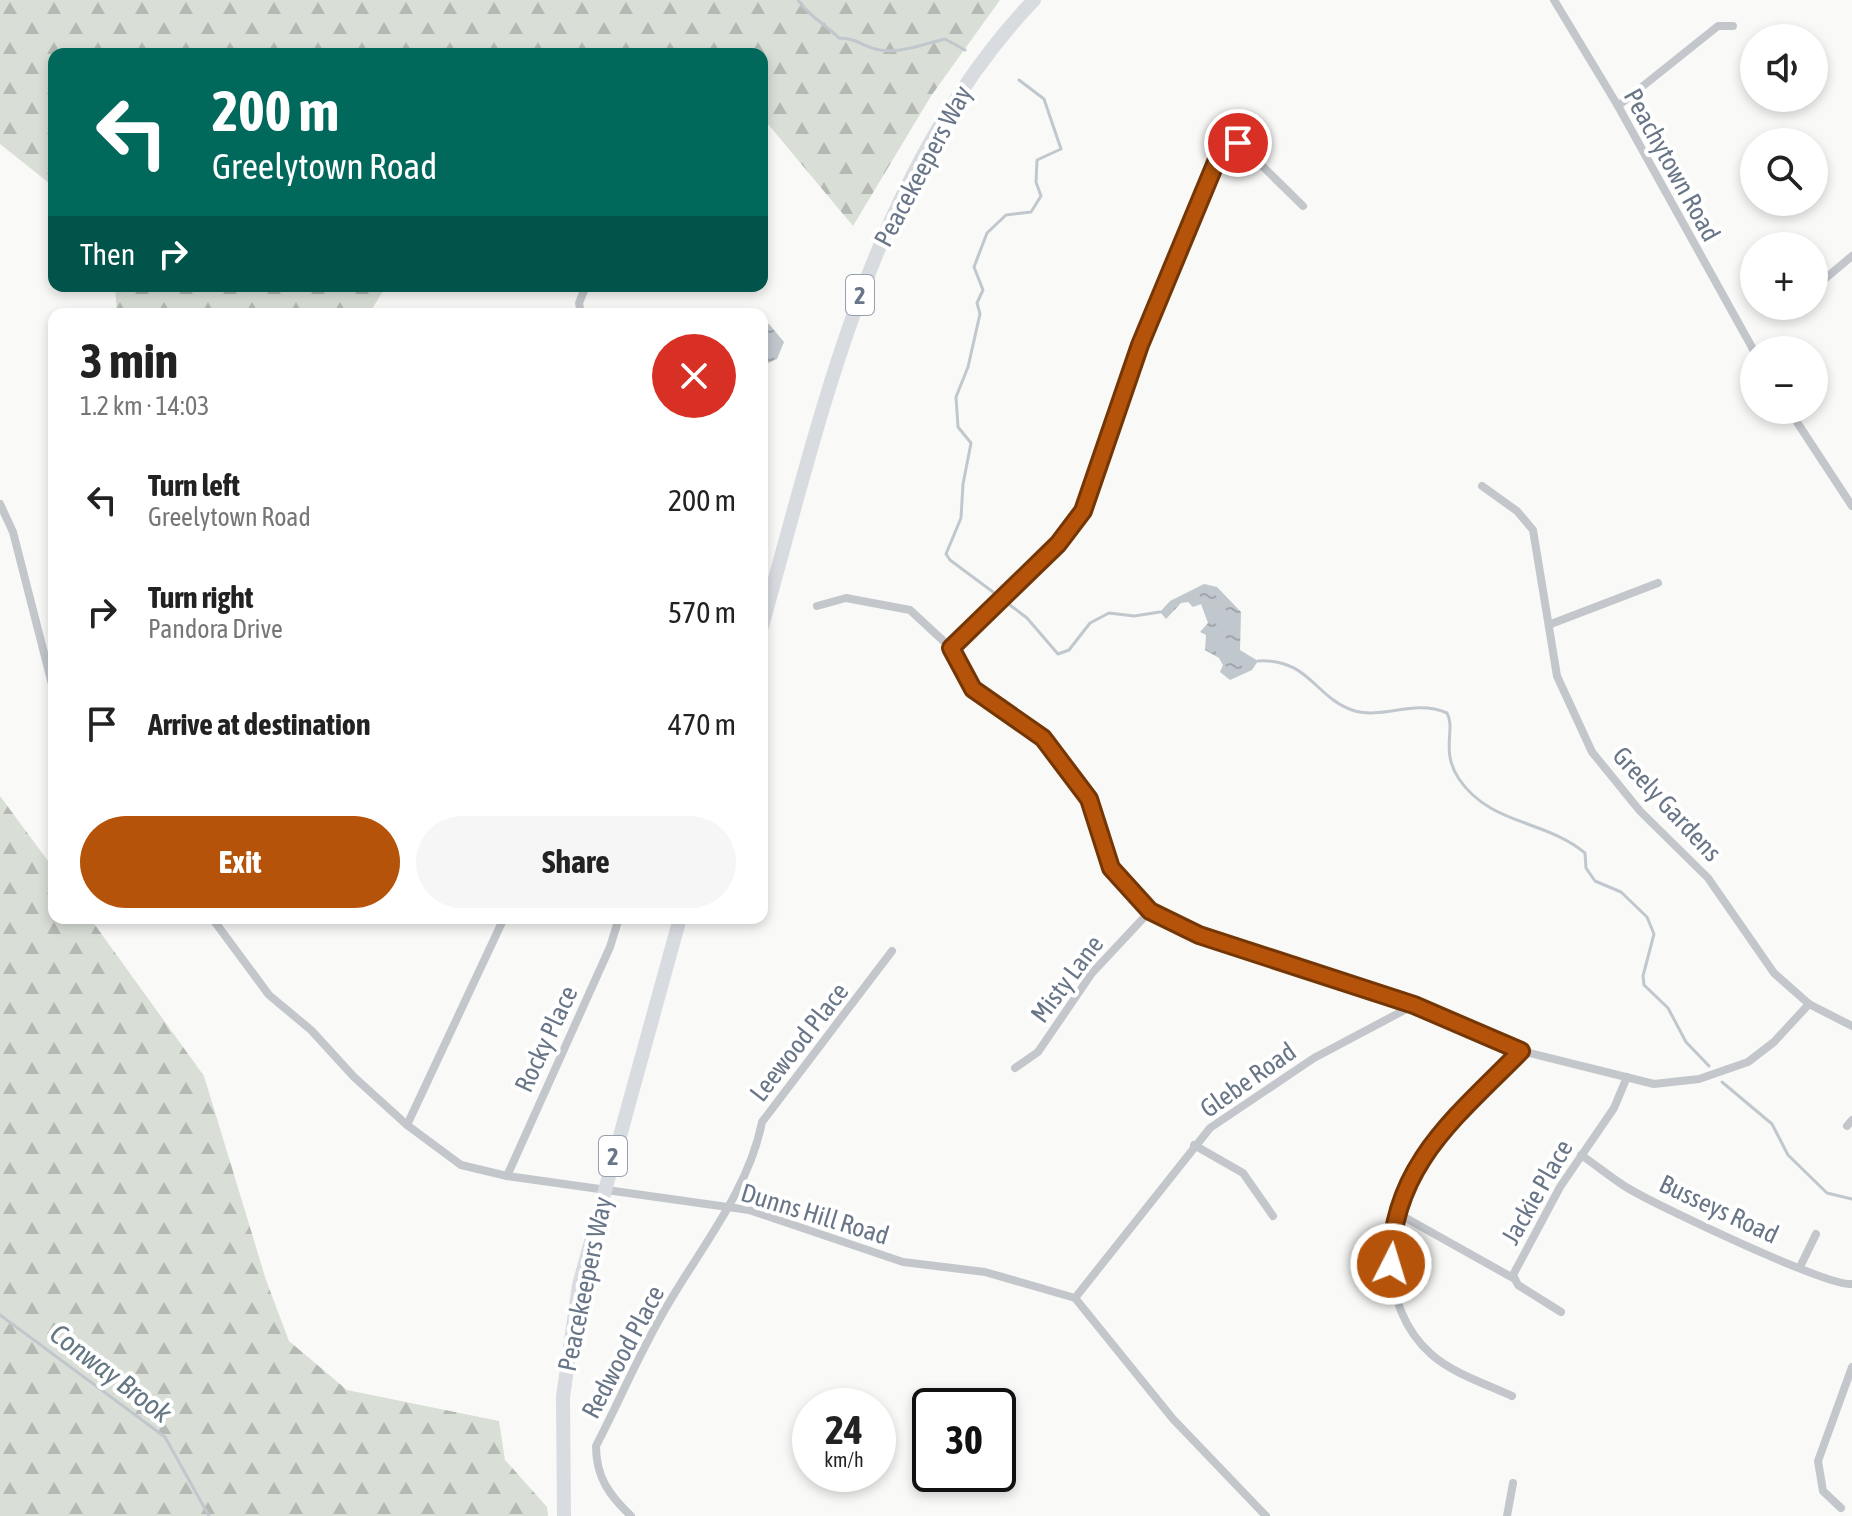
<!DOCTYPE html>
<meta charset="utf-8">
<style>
body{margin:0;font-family:"Asap Condensed",sans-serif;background:#f6f6f6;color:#222;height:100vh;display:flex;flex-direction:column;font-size:30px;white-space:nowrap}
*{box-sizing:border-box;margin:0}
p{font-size:26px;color:#767676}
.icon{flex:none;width:44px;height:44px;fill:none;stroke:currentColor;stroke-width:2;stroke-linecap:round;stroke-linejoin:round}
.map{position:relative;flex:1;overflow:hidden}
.side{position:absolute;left:48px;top:308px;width:720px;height:616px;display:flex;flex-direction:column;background:#fff;border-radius:16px;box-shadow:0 4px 12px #0003}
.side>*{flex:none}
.hud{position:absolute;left:48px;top:48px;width:720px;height:244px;border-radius:16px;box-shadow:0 4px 12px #0003;background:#00695c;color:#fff;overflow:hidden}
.controls{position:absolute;left:1740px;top:24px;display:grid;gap:16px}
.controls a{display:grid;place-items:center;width:88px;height:88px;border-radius:50%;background:#fff;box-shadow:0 4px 12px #0003;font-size:40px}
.speed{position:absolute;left:792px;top:1388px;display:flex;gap:16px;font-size:40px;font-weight:700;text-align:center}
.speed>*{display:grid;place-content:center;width:104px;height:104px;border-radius:50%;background:#fff;box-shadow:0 4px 12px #0003;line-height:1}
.speed small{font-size:20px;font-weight:400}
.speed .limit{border:4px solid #111;border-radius:12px;background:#fff;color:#111}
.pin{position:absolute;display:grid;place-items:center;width:68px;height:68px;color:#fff;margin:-34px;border:4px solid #fff;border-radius:50%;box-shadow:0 2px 8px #0007}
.me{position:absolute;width:88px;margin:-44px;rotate:5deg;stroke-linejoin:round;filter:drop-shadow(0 0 6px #0008)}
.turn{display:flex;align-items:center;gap:28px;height:168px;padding:0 32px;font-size:36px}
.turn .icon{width:104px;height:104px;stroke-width:2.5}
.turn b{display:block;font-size:56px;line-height:68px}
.then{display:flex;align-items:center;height:76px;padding:0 32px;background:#0003;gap:16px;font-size:30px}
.round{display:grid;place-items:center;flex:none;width:84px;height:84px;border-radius:42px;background:#f6f6f6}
.headline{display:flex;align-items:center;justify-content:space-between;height:136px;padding:0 32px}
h1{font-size:48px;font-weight:700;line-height:60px}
.primary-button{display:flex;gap:16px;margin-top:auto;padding:16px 32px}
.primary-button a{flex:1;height:92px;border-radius:48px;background:#b45309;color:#fff;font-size:32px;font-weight:700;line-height:92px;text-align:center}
.primary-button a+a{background:#f6f6f6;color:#222}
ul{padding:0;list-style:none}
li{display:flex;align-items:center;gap:24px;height:112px;padding:0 32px}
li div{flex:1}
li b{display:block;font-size:30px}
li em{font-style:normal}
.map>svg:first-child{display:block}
.forest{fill:url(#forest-firs)}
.water{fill:url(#water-ripples)}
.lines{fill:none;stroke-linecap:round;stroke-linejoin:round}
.stream{stroke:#c0c7cd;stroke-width:3}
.minor{stroke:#c3c7cb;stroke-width:8}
.motorway{stroke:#d8dbe0;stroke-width:14}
.route-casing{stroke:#753606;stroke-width:20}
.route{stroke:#b45309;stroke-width:14}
.labels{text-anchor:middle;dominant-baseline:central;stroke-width:8;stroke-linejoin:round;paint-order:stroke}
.shield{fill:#fff;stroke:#969fac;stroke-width:2}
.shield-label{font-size:24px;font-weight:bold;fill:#697688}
.street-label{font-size:26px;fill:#697688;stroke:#fff}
.water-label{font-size:28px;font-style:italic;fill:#657783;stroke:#fff}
</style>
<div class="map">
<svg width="1852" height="1516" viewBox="0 0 1852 1516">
<defs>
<pattern id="forest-firs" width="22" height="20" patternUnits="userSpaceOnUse" patternTransform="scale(2)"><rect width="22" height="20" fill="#d9dfd7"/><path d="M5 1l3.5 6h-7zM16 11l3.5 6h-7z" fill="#b4b9b4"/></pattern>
<pattern id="water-ripples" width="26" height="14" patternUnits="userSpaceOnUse" patternTransform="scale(2)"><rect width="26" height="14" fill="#c0c7cd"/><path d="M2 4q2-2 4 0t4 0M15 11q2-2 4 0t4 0" fill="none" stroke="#a0a6ac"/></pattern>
</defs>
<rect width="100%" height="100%" fill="#f9faf7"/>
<g class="forest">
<path d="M0 0H1000L931 96 853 226 762 117V54H54V187L0 144Z"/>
<path d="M115 286H386L369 314H117Z"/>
<path d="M0 796 54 869V918H90L204 1076 266 1280 289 1341 347 1390 499 1421 505 1460 547 1507 548 1516H0Z"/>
</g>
<g class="water">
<path d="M762 324H769L784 342 777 359 762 366Z"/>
<path d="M1204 584 1217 587 1241 612 1240 650 1258 661 1252 670 1230 680 1220 672 1223 665 1219 658 1205 650 1206 635 1200 632 1208 623 1201 604 1193 607 1188 602 1181 603 1166 619 1160 612 1170 601Z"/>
</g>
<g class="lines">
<g class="stream">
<path d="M798 0C811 18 826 25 839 38 855 38 861 45 875 49 897 55 923 44 945 39L965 50"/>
<path d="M993 592 950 560 946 554 961 518 963 484 971 443 958 427 956 397 968 367 980 314 977 303 983 290 974 267 987 233 1006 215 1031 212 1041 196 1036 182 1037 160 1061 149 1044 99 1019 80"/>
<path d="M1006 602 1027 618 1058 654 1069 650 1090 623 1109 613 1134 616 1160 612"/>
<path d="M1258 661C1310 658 1315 699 1355 711 1384 719 1414 699 1447 713 1456 729 1440 751 1459 779 1490 825 1546 820 1585 853L1586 868 1595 881 1621 892 1647 917 1654 934 1643 976 1644 985 1668 1008 1686 1042 1709 1066"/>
<path d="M1722 1082 1772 1124 1788 1155 1827 1193 1852 1199"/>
<path d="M0 1315 165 1437 209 1516"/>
</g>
<g class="minor">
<path d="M1554 0 1618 106 1754 351"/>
<path d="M1618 106 1718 26H1733"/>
<path d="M1814 288 1852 256"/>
<path d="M581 314 579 303 586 286"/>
<path d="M1789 410 1852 506"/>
<path d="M1482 486 1517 511 1533 530 1557 676 1592 752 1640 811 1708 878 1774 973 1809 1004"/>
<path d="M0 504 13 532 54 692"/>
<path d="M817 606 846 598 910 610 951 648 973 689 1043 738 1089 799 1111 868 1150 911 1199 935 1414 1005 1521 1051 1654 1084 1699 1079 1748 1062 1774 1042 1809 1004 1852 1026"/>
<path d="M1551 624 1658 583"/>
<path d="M951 648 1058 544 1083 511 1140 345 1223 147 1231 142 1241 145 1303 206"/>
<path d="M212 918 269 995 311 1030 354 1077 407 1125 461 1165 507 1176 749 1210 903 1262 985 1272 1075 1298 1173 1419 1266 1516"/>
<path d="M1015 1068 1038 1052 1092 973 1150 911"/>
<path d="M407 1125 504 918"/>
<path d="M1847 1126 1852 1120"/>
<path d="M1194 1145 1243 1173 1273 1216"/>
<path d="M1581 1155C1596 1165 1610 1177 1626 1187 1655 1205 1828 1287 1852 1284"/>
<path d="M507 1176 610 947 619 918"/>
<path d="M1397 1213 1513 1278"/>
<path d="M1800 1267 1816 1234"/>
<path d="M1075 1298 1210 1128 1314 1058 1414 1005"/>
<path d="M1561 1312 1518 1285 1513 1275 1560 1187 1614 1108 1627 1077"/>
<path d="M1512 1396C1486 1384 1452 1373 1431 1354 1378 1307 1382 1219 1417 1162 1444 1121 1487 1086 1521 1051"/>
<path d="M1841 1508 1823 1491 1818 1461 1852 1367"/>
<path d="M631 1516C609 1495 596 1477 596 1446 619 1402 638 1356 663 1313 697 1252 748 1193 762 1122L892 951"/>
<path d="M1507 1516 1513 1483"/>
</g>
<g class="motorway">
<path d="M762 626C823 409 874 167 1034 0"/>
<path d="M564 1516 563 1397 579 1285 680 918"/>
</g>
</g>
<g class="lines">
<g class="route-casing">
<path id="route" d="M1238 143H1228L1221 150 1140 345 1083 511 1058 544 951 648 973 689 1043 738 1089 799 1111 868 1150 911 1199 935 1414 1005 1521 1051C1458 1115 1391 1166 1391 1264"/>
</g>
<use href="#route" class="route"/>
</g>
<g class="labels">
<g class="shield">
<rect x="846" y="275" width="28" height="40" rx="6"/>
<rect x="599" y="1136" width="28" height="40" rx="6"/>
</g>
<g class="shield-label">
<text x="860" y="295">2</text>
<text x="613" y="1156">2</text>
</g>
<g class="street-label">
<text transform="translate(1672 165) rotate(61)">Peachytown Road</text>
<text transform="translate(923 166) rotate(-62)">Peacekeepers Way</text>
<text transform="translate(1667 804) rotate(47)">Greely Gardens</text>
<text transform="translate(1067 979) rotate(-53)">Misty Lane</text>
<text transform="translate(546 1039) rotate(-65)">Rocky Place</text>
<text transform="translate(799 1042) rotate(-52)">Leewood Place</text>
<text transform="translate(1248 1080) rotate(-35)">Glebe Road</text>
<text transform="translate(1537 1192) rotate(-60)">Jackie Place</text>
<text transform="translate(1719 1209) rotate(25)">Busseys Road</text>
<text transform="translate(815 1214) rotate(17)">Dunns Hill Road</text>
<text transform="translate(585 1284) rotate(-78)">Peacekeepers Way</text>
<text transform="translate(623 1352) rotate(-62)">Redwood Place</text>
</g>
<g class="water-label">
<text transform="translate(111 1373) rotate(37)">Conway Brook</text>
</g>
</g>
</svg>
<div class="controls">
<a><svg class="icon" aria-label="sound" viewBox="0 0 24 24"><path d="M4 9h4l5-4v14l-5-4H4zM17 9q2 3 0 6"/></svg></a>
<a><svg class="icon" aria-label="search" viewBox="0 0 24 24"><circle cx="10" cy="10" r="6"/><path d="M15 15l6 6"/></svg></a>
<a>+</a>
<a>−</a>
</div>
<div class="speed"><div>24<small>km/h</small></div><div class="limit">30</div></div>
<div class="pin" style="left:1238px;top:143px;background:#d93025"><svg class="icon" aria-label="arrive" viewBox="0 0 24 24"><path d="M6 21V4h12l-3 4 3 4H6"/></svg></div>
<svg class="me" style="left:1391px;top:1264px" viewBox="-20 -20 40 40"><circle r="17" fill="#b45309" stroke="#fff" stroke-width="3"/><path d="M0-11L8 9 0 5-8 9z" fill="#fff"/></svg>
<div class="hud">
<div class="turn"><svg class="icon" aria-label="left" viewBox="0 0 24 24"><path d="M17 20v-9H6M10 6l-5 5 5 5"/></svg><div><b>200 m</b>Greelytown Road</div></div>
<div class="then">Then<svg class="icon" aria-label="right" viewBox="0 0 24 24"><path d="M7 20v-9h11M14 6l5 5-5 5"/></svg></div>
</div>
<section class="side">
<div class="headline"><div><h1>3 min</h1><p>1.2 km · 14:03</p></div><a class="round" style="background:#d93025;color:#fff"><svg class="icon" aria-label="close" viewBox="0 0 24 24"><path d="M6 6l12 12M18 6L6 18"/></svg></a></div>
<ul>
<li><svg class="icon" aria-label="left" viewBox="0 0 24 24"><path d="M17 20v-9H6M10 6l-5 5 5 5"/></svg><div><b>Turn left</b><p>Greelytown Road</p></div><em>200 m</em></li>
<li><svg class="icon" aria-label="right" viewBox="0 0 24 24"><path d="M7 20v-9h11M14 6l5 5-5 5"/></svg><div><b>Turn right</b><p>Pandora Drive</p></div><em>570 m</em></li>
<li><svg class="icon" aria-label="arrive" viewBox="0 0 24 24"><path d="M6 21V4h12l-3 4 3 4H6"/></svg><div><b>Arrive at destination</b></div><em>470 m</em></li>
</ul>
<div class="primary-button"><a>Exit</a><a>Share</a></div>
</section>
</div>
